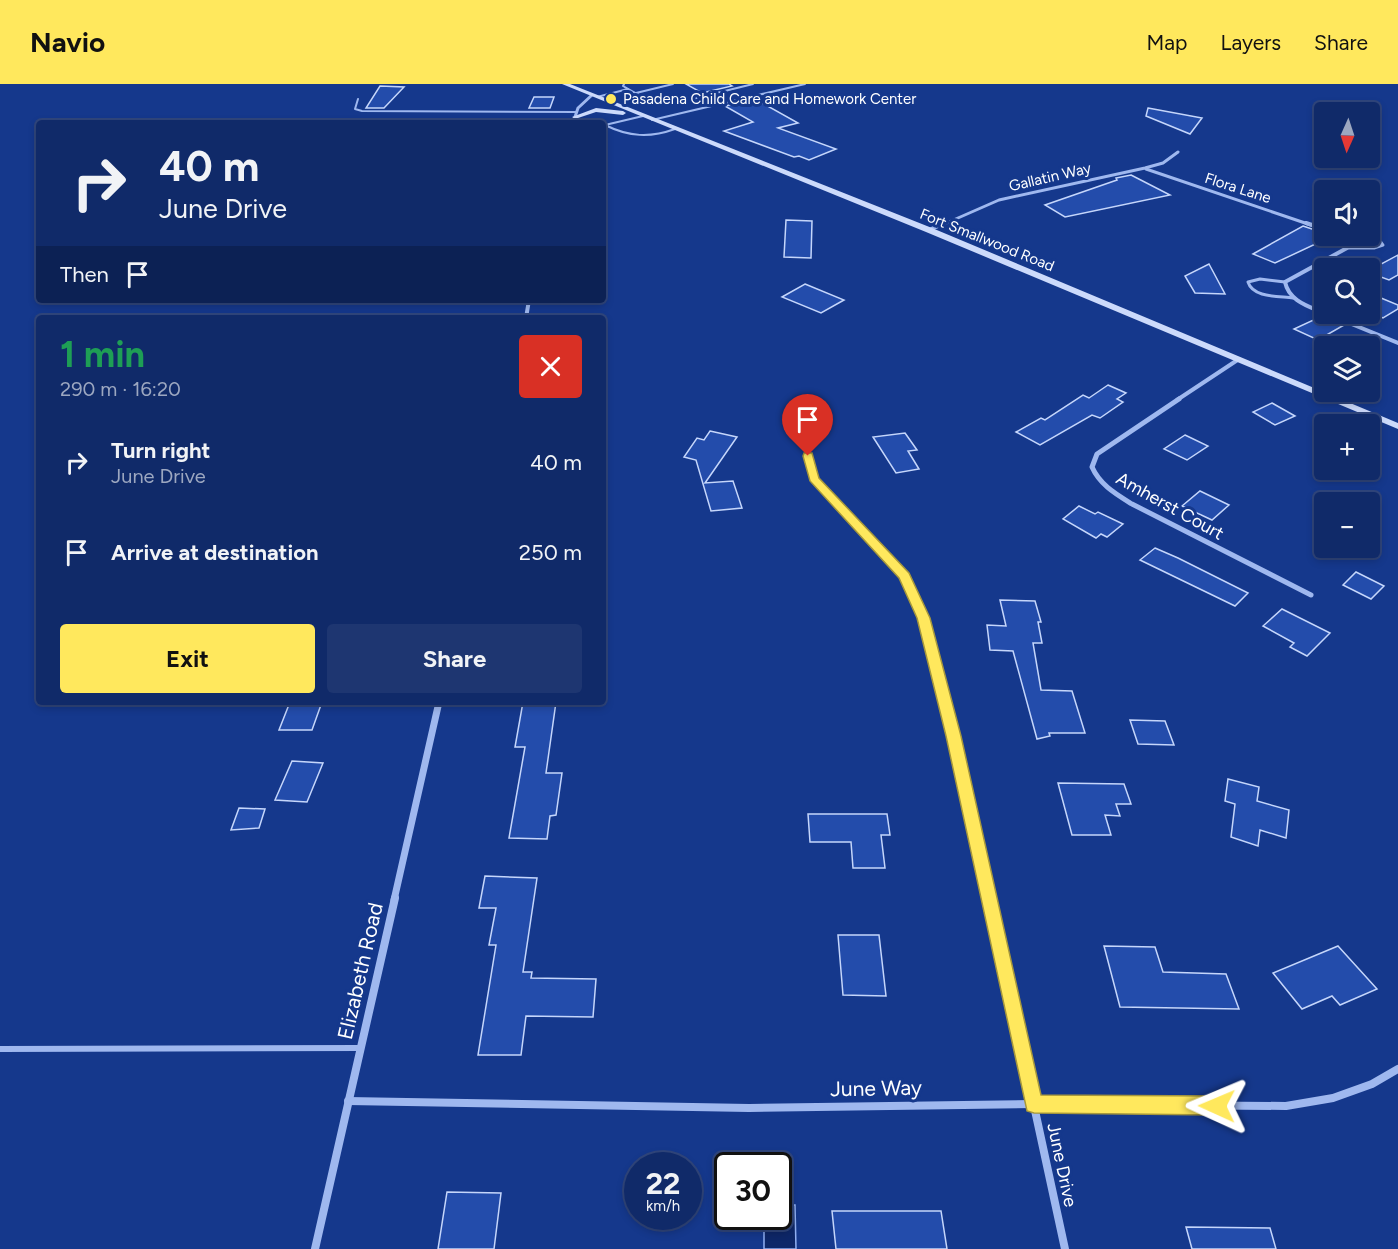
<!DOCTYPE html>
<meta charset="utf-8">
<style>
body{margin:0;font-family:Figtree,sans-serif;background:#1e3671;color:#f1f3f6;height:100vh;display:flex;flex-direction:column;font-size:22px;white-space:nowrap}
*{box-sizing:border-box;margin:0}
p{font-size:20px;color:#9ca7c0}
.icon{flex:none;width:33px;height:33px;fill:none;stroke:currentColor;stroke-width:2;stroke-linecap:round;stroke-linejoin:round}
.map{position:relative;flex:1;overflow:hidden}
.sheet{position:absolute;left:36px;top:231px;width:570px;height:390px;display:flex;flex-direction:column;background:#102a69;border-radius:6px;box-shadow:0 3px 9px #0003,0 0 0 2px #30467d}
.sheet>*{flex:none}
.banner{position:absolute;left:36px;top:36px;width:570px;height:183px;border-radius:6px;box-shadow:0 3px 9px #0003,0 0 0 2px #30467d;background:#102a69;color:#f1f3f6;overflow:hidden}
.needle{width:39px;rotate:183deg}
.fabs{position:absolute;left:1314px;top:18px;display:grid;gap:12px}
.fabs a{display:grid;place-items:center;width:66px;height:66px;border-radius:6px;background:#102a69;box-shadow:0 3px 9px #0003,0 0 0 2px #30467d;font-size:30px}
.speed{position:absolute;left:624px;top:1068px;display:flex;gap:12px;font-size:30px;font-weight:700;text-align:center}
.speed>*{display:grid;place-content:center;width:78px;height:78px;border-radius:50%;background:#102a69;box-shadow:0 3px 9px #0003,0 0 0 2px #30467d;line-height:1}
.speed small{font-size:15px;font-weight:400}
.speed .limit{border:3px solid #111;border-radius:9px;background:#fff;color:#111}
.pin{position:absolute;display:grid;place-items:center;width:51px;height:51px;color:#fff;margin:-62px -26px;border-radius:50% 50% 50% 0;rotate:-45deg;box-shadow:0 0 6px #0007}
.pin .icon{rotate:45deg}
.me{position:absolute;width:66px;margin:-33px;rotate:271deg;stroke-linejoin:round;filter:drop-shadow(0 0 4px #0008)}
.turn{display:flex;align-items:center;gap:21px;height:126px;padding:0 24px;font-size:27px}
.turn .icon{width:78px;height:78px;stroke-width:2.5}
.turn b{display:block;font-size:42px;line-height:51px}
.then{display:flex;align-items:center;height:57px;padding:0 24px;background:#0003;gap:12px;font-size:22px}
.round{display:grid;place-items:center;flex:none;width:63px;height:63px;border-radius:6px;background:#1e3671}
.overview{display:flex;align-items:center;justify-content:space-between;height:102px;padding:0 24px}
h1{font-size:36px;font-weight:700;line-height:45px;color:#1e9e55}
.primary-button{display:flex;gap:12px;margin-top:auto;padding:12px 24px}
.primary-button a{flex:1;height:69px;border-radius:6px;background:#ffe85d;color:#111;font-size:24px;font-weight:700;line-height:69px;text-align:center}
.primary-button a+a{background:#1e3671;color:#f1f3f6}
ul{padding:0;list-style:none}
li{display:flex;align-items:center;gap:18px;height:90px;padding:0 24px}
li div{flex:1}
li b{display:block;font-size:22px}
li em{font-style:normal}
header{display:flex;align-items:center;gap:36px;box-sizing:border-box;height:84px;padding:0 30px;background:#ffe85d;color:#111}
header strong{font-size:28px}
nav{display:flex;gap:33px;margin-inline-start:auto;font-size:21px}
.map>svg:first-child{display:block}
.water{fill:#0e2768;stroke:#91b0f2;stroke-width:1.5}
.building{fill:#234cab;stroke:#c5d6fb;stroke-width:1.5}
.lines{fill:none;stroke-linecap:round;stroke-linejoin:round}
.lane-far2{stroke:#9fb8ef;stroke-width:2}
.lane-far1{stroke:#9fb8ef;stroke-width:3}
.lane{stroke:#9fb8ef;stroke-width:6}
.street-far4{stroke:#9fb8ef;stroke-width:3}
.street-far3{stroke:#9fb8ef;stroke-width:4}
.street-far2{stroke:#9fb8ef;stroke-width:5}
.street-far1{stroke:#9fb8ef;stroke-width:7}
.street{stroke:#9fb8ef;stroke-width:8}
.secondary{fill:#ccdafb;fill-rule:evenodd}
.route{fill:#ffe85d;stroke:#a6973c;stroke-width:1.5}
.poi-dot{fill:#ffe85d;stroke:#15388c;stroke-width:2}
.labels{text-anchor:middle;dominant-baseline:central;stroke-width:6;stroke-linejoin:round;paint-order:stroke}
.far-poi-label{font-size:15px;fill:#fff;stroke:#15388c;text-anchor:start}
.far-street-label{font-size:15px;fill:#fff;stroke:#15388c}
.street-label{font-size:18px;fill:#fff;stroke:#15388c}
.near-street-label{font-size:21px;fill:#fff;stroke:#15388c}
</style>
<header>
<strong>Navio</strong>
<nav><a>Map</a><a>Layers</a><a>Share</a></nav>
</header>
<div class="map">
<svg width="1398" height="1165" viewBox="0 0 1398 1165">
<rect width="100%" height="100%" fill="#15388c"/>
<path class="water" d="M779 1121H795L796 1165H764V1133L778 1132Z"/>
<g class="building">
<path d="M686 0H729L732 2 702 9Z"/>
<path d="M380 2 404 3 384 24H366Z"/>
<path d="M534 13H554L550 24H529Z"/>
<path d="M755 15 798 39 778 44 836 65 809 76 799 72 794 73 724 47 753 38 725 22Z"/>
<path d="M1148 24 1202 34 1190 50 1146 32Z"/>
<path d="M1131 91 1170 111 1065 133 1045 121 1117 96 1116 94Z"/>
<path d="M786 136 812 137 811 174 784 173Z"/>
<path d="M1303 142 1324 149V156L1275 179 1253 170Z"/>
<path d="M1398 171V191L1389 196 1370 189V186Z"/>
<path d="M1209 180 1225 210 1195 209 1185 192Z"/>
<path d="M805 200 844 216 821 229 782 213Z"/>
<path d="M1381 214 1398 221V225L1383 234 1370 228V220Z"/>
<path d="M1322 232 1344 241 1318 256 1294 245Z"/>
<path d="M1108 301 1126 309 1117 315 1123 318 1100 334 1092 331 1040 361 1016 348 1041 334 1045 336 1083 311 1089 314Z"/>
<path d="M1272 319 1295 332 1275 341 1253 328Z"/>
<path d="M710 347 737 353 705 399 733 397 742 424 711 427 696 376 684 373 697 354 704 356Z"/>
<path d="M905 349 917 366 908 367 919 385 896 389 873 353Z"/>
<path d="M1185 351 1208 362 1187 376 1164 365Z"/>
<path d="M1200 407 1229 421 1212 436 1182 422Z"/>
<path d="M1079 422 1095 430 1098 428 1123 440 1107 453 1101 450 1096 454 1063 435Z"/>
<path d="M1155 464 1178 474 1248 509 1235 522 1140 476Z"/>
<path d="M1356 488 1384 502 1371 515 1343 501Z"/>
<path d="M1000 516 1035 517 1041 538H1038L1042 559H1033L1041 606 1072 607 1085 649H1049L1050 652 1037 655 1013 567 990 566 987 541 1006 542Z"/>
<path d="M1282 525 1330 549 1307 572 1290 563 1294 559 1263 542Z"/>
<path d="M290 618H322L312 646H279Z"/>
<path d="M523 618H556L546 689H562L556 731 550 732 547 755 509 754 525 663H515Z"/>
<path d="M1130 636 1165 637 1174 661 1138 660Z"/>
<path d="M292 677 323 679 307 718 275 716Z"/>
<path d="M1228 695 1259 703 1257 717 1289 726 1286 754 1260 746 1258 762 1231 753 1235 720 1225 717Z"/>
<path d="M1058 699 1124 700 1131 720H1116L1120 732 1105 731 1111 751H1072Z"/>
<path d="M239 724 265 725 259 744 231 746Z"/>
<path d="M808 730H887L890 751H881L885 784H853L851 758H810Z"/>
<path d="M485 792 537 794 523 888H532L531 894 596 895 593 933 526 932 521 971H478L496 861H489L496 824H479Z"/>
<path d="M838 851H879L886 912 843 911Z"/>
<path d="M1104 862 1155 863 1163 888 1226 890 1239 925 1120 923Z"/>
<path d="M1338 862 1377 905 1340 921 1332 912 1302 925 1273 889Z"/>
<path d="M447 1108 501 1109 494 1165H438Z"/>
<path d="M832 1127H941L947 1165H836Z"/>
<path d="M1186 1143 1270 1144 1276 1165H1192Z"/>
</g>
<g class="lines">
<g class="lane-far2">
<path d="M624 0 623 2C637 10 652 19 668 21L753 0"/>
<path d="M636 9 673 0"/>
<path d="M597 13 628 5"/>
<path d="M358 15 355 25 362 27 577 28"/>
<path d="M652 36 805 0"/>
<path d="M605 41C629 53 650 54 675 45"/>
<path d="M605 41 643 32"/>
</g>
<g class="lane-far1">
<path d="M1347 164H1374L1383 161 1378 154 1370 151"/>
<path d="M1285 198 1260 195 1248 198C1253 214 1279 212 1293 214"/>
<path d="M417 234 418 232 448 234"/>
</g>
<path class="lane" d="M0 965 360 964"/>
<g class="street-far4">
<path d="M573 39 578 24 592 11"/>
<path d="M1146 85 1311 141"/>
<path d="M942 141 999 116 1145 84 1163 79 1178 68"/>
</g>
<g class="street-far3">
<path d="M1306 139 1324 145"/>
<path d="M929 146 945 139"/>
<path d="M1324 229C1308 222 1289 217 1285 198L1347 164 1338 152"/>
<path d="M1327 230 1398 259"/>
<path d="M526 234 529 216"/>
<path d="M1177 316 1239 275"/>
</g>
<g class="street-far2">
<path d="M1179 315 1097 370 1092 383C1100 401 1116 410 1132 420L1311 511"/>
<path d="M808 372 814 395 905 492 924 537"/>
</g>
<g class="street-far1">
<path d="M924 536 954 652 989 816"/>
<path d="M394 816 439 618"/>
</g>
<g class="street">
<path d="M989 814 1065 1165"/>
<path d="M348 1017 749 1024 1034 1020 1286 1022 1333 1014 1372 1000 1398 985"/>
<path d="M315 1165 395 814"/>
</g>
<g class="secondary">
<path d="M562 0H570L932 144 1398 339V345L926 148Z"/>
<path d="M596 24 623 27 626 29 623 31 596 28 575 35 572 33Z"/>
</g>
</g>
<path class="route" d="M804 369H812L819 394 909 489 930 534 961 652 1041 1011 1217 1012 1224 1015 1226 1022 1224 1028 1217 1031 1034 1029 1027 1027 946 652 917 534 899 494 810 397 803 372Z"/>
<circle class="poi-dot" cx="611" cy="15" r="6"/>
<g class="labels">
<g class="far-poi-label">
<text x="623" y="15">Pasadena Child Care and Homework Center</text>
</g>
<g class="far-street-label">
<text transform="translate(1050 93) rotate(-13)">Gallatin Way</text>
<text transform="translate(1238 104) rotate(18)">Flora Lane</text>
<text transform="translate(987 156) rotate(22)">Fort Smallwood Road</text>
</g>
<g class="street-label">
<text transform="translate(1170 422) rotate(29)">Amherst Court</text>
<text transform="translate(1062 1081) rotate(78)">June Drive</text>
</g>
<g class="near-street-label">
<text transform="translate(360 887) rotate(-77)">Elizabeth Road</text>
<text transform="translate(876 1004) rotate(-1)">June Way</text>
</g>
</g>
</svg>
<div class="fabs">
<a><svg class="needle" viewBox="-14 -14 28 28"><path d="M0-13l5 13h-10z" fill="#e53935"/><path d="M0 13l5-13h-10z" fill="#9ca7c0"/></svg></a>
<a><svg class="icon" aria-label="sound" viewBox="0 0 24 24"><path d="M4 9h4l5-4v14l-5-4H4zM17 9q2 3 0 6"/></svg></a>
<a><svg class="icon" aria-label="search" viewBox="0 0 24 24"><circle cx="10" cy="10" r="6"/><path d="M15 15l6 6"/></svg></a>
<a><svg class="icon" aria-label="layers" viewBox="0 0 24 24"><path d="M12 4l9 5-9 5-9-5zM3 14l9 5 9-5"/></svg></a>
<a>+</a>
<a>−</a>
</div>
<div class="speed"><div>22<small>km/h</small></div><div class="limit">30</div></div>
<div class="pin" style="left:808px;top:372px;background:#d93025"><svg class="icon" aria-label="arrive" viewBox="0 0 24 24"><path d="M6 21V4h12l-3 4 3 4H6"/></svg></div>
<svg class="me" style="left:1217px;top:1022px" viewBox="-20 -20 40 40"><path d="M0-17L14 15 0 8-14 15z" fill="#ffe85d" stroke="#fff" stroke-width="4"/></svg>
<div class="banner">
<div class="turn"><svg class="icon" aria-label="right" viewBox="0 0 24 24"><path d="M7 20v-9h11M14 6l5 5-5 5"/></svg><div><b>40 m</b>June Drive</div></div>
<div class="then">Then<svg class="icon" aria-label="arrive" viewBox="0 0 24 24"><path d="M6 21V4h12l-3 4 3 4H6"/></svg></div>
</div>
<section class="sheet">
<div class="overview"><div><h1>1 min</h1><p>290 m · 16:20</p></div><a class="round" style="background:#d93025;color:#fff"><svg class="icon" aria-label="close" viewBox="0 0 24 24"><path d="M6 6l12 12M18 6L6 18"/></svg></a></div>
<ul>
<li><svg class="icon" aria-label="right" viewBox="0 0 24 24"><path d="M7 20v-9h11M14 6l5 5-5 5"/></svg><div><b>Turn right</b><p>June Drive</p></div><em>40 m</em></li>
<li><svg class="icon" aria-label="arrive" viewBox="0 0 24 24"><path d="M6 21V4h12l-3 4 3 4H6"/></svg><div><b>Arrive at destination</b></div><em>250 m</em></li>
</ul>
<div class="primary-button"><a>Exit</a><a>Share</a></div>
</section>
</div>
